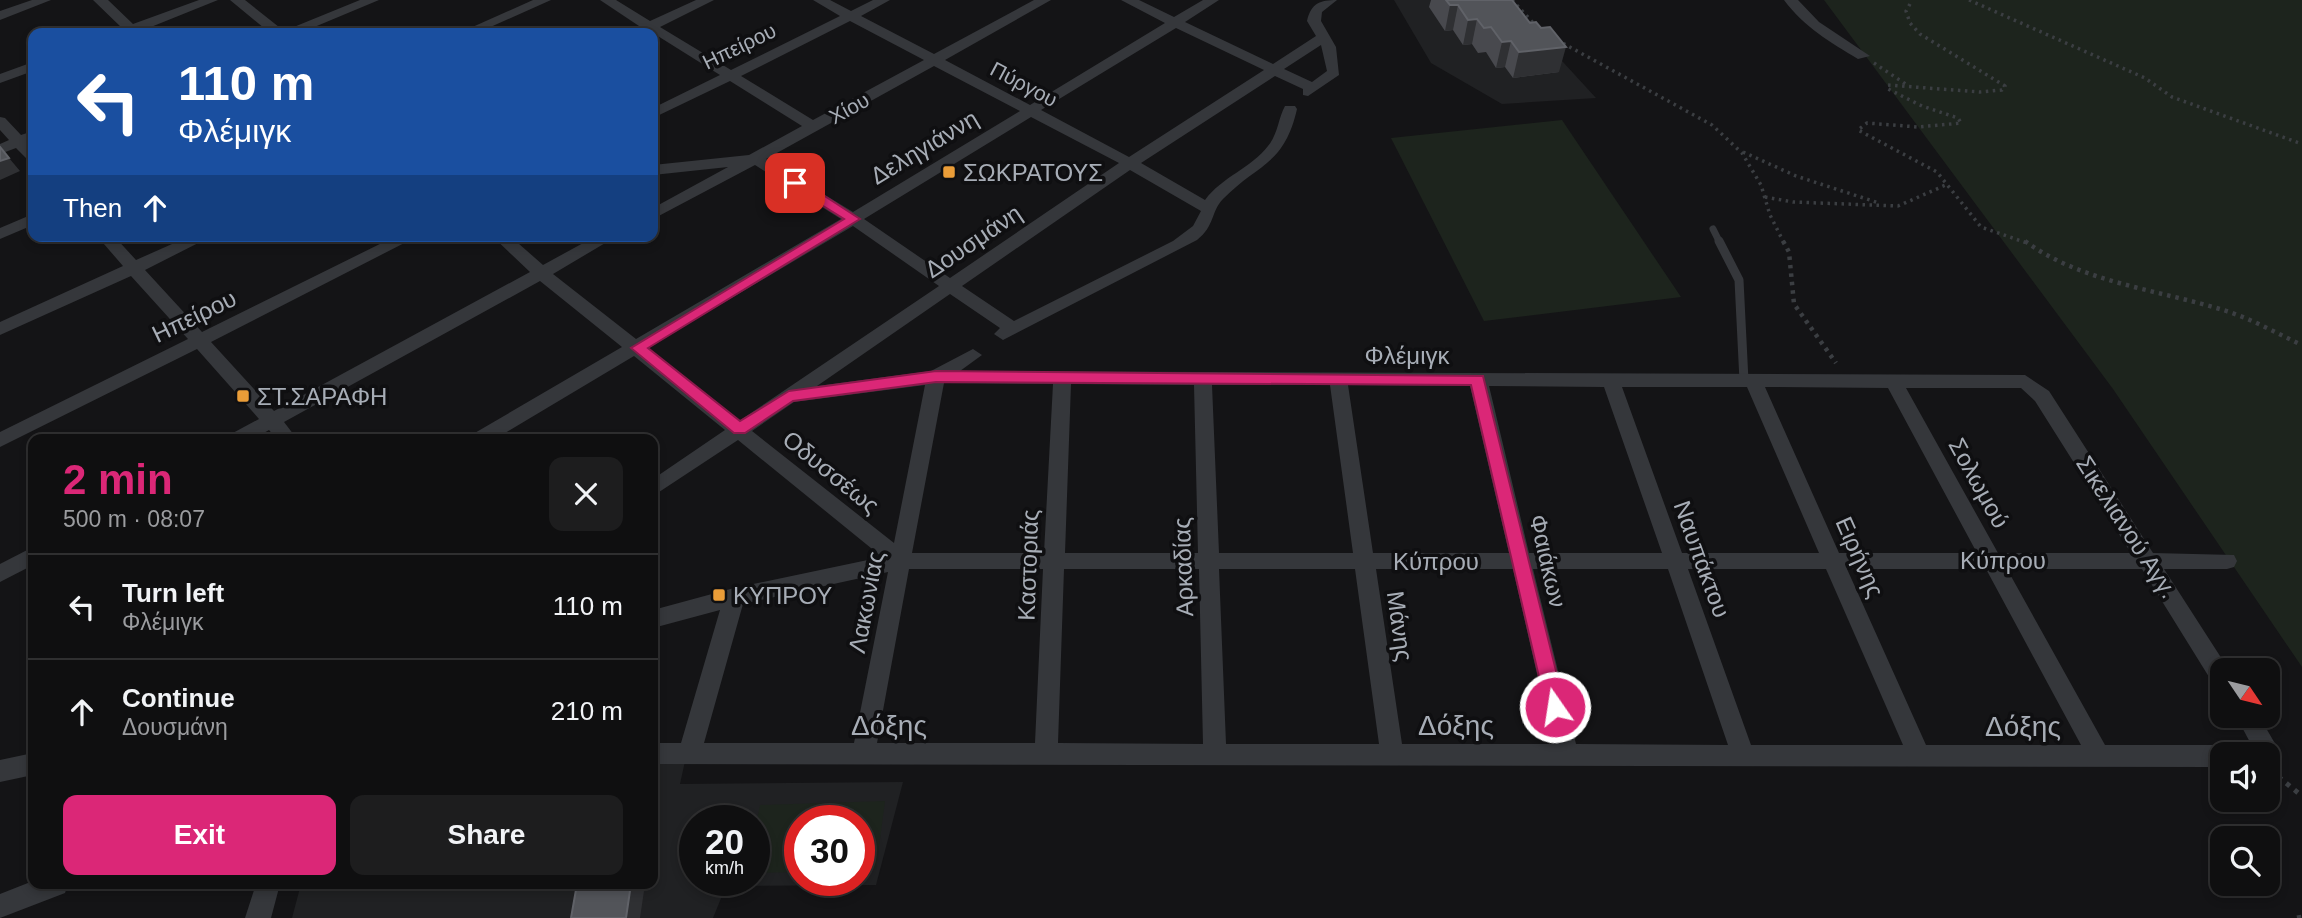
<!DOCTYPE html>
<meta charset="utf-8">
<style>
body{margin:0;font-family:Arial,sans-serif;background:#1d1d1e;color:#f1f3f6;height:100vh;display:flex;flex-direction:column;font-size:26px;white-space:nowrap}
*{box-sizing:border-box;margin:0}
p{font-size:23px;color:#9b9c9f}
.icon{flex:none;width:38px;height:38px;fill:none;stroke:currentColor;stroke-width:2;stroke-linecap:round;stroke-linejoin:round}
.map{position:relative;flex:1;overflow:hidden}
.details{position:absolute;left:28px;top:434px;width:630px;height:455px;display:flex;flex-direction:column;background:#0f0f10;border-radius:14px;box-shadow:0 4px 10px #0003,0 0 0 2px #2f2f30}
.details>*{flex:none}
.top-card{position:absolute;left:28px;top:28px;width:630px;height:214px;border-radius:14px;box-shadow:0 4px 10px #0003,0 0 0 2px #2f2f30;background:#1a4fa0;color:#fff;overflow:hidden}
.needle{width:46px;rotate:125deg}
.tools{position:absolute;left:2210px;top:658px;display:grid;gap:14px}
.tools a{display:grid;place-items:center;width:70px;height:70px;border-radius:14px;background:#0f0f10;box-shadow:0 4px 10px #0003,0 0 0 2px #2f2f30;font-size:35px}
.speed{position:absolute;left:679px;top:805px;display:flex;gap:14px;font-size:35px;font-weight:700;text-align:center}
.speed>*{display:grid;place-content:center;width:91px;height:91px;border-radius:50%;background:#0f0f10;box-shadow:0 4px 10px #0003,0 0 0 2px #2f2f30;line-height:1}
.speed small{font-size:18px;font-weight:400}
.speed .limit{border:10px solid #d22;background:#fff;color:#111}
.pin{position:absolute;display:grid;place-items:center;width:60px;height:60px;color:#fff;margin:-30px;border-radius:14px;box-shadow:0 4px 10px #0006}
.me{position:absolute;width:77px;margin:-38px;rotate:347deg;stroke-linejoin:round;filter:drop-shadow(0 0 5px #0008)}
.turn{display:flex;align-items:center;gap:24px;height:147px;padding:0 35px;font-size:32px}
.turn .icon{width:91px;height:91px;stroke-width:2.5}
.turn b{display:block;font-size:49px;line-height:60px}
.then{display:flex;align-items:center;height:66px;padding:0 35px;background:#0003;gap:14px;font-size:26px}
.round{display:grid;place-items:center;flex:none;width:74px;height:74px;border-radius:14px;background:#1d1d1e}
.overview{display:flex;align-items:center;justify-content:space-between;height:119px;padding:0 35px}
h1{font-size:42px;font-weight:700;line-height:52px;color:#db2777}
.primary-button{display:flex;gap:14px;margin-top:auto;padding:14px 35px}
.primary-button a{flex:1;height:80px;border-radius:14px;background:#db2777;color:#fff;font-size:28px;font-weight:700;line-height:80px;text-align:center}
.primary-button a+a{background:#1d1d1e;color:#f1f3f6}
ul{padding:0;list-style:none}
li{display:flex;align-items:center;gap:21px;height:105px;padding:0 35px;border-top:2px solid #2f2f30}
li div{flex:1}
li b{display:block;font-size:26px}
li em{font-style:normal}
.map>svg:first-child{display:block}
.built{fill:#202123;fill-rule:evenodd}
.green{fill:#1d241d}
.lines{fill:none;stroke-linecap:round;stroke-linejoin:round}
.path-far2{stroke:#3b3e42;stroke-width:3.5;stroke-dasharray:2.5 4.5;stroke-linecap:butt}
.path-far1{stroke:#3b3e42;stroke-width:4.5;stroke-dasharray:3.5 5;stroke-linecap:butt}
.path{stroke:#3b3e42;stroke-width:5;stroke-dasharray:4.5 6;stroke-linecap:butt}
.lane-far1{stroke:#35373b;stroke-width:7}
.lane{stroke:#35373b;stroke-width:9}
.street{fill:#35373b;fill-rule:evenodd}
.wall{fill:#48494e}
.shaded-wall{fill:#2f3033}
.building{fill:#525459;stroke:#606268;stroke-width:2}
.route{fill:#db2777;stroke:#8e194d;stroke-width:2}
.poi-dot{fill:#ea9d38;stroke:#0f0f11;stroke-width:2.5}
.labels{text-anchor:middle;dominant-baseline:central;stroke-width:7;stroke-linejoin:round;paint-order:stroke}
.far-street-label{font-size:21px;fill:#a7adb6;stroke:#0f0f11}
.street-label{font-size:24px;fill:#a7adb6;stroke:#0f0f11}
.poi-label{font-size:24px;fill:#a7adb6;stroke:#0f0f11;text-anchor:start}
.near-street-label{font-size:28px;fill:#a7adb6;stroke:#0f0f11}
</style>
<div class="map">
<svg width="2302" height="918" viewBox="0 0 2302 918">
<rect width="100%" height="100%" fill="#141416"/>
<g class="built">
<path d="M1394 0H1506L1596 98 1502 104 1431 63Z"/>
<path d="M653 752H687L680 784 903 782 876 885 726 886 713 918H292L301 884H653ZM695 821H754V880H695ZM800 821H859V880H800Z"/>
</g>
<g class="green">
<path d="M1824 0H2302V667L2113 389Z"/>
<path d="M1562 120 1681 297 1484 321 1391 138Z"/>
<path d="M885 801 876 869 859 870V821H800V872L754 873V834L760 805Z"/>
</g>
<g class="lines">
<g class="path-far2">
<path d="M1512 0 1536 26"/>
<path d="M1969 0 2145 78 2172 97 2302 144"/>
<path d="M1910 4 1906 11 1910 23 1920 34 2005 86 2002 90 1980 92 1888 85V89L1922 106 1958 118 1961 123 1918 127 1867 123 1858 130 1937 172 1981 227 2027 243"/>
<path d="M1557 40 1712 125 1742 153 1761 185 1770 215 1784 243"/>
<path d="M1874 63 1907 85"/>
<path d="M1743 152 1796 176 1879 203"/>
<path d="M1765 197 1793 202 1898 206 1948 184"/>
</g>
<g class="path-far1">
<path d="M1783 241 1789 252 1794 304 1836 363"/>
<path d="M2025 241C2080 282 2159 290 2223 310 2250 318 2276 333 2302 345"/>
</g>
<g class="path">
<path d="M2270 770 2302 796"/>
<path d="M2297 918 2302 917"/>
</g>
<path class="lane-far1" d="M1713 229 1720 243"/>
<path class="lane" d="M1719 241 1739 280 1744 381"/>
<g class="street">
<path d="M32 0H51L0 20V11Z"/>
<path d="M93 0H108L133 24 199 0H218L136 33H115L122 28Z"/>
<path d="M230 0H245L284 31 360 0H379L300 33H270Z"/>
<path d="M533 0H551L477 33H459Z"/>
<path d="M600 0H616L650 21 696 0H714L660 27 731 70 840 16 813 0H830L851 11 873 0H890L861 16 934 54 1034 0H1051L945 60 1030 105 1165 23 1121 0H1139L1174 17 1203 0H1219L1185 22 1273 64 1316 36 1307 21C1311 3 1320 0 1337 0L1322 12 1321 21 1336 47 1339 75 1308 96 1303 95V89L1275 76 1141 163 1205 200C1222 177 1251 168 1268 146 1278 134 1278 119 1285 106H1295L1297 109C1284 166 1258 163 1223 199 1211 211 1215 226 1197 240L1003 340 994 334 1000 328 950 294 817 386 931 371 973 349 982 355 960 371 2025 375 2049 391 2153 553 2234 555 2237 561 2234 567 2227 569H2164L2229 670H2222V687L2214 685 2142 569H2007L2105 745H2222L2230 749 2233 754H2222V767L653 764V743H681L720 610 653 628V610L734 588 882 557 738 440 653 496V479L725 430 634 356 495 439H471L473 434 622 347 540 281 284 422 297 439H277L269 430 253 439H229L231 434 259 419 197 349 0 447V432L188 339 131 276 0 335V322L123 266 97 236H114L136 260 190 236H212L145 270 202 332 396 236H418L211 342 274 411 530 272 492 236H510L543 265 596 236H617L553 274 636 339 841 219 755 165 653 219V208L728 167 653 175V165L749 155 802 126 730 81 653 118V108L720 75 653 33H636L634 30 639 26ZM850 21 924 60 813 120 741 76ZM1176 28 1264 70 1129 157 1041 110ZM1321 45 1327 71 1312 82 1284 69ZM934 66 1020 111 853 212 766 159ZM1031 117 1119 163 950 278 864 219ZM1130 170 1201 211 1193 226 1173 241 1014 321 962 286ZM853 226 939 286 739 421 647 348ZM944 383 1053 384 1044 553H912ZM1071 384 1194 385 1198 553H1065ZM925 385 894 543 752 431 794 402ZM1212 385H1330L1353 553H1219ZM1348 385 1470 386 1509 553H1373ZM1489 386 1604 387 1662 553H1529ZM1622 387H1747L1819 553H1682ZM1765 387 1888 388 1977 553H1839ZM1906 388H2021L2035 401 2131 553H1998ZM909 569H1043L1035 743H877ZM1064 569H1199L1203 744 1058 743ZM1219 569H1355L1379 744H1226ZM1376 569H1513L1553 744H1402ZM1533 569H1668L1728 745 1576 744ZM1688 569H1826L1903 745H1751ZM1847 569H1986L2081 745H1926ZM888 572 854 743H704L743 604Z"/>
<path d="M1784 0H1798L1819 22 1870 56 1858 59C1830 42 1804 27 1784 0Z"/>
<path d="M33 62V71L0 83V74Z"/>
<path d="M0 117 5 118 21 135 33 131V140L28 143 33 148V162L28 160 16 148 0 154V144L9 140 0 130Z"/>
<path d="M33 214V225L0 239V228Z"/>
<path d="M33 547V565L0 582V564Z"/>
<path d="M2236 716H2259L2277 747 2268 761V754H2249L2252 746Z"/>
<path d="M33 753V775L0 782V760Z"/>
<path d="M33 881V884H68L65 893 0 918V894Z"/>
<path d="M256 884H280L271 918H245Z"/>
</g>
</g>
<g class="wall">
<path d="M1431 0H1512L1559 72 1513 78 1505 67 1496 68 1486 52 1478 53 1472 44 1463 45 1453 30 1445 31 1429 7Z"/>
<path d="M523 884H554L526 887Z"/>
</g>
<g class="shaded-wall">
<path d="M1450 5H1458L1453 30 1445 31Z"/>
<path d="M1477 19 1472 44 1463 45 1468 20Z"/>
<path d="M1511 41 1505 67 1496 68 1502 42Z"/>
<path d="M1566 47 1559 72 1513 78 1519 52Z"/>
<path d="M9 158 20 171 0 180V161Z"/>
<path d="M653 808 655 812 653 831Z"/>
<path d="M631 884H645L640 918H626Z"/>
</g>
<g class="building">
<path d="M1446 0H1512L1530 23 1536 22 1541 28 1550 27 1566 47 1519 52 1511 41 1502 42 1491 27 1484 28 1477 19 1468 20 1458 5H1450Z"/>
<path d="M0 147 9 158 0 161Z"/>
<path d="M577 884H631L626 918H571Z"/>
</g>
<path class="route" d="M791 180H800L860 219 648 348 740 421 789 391 936 371 1483 376 1565 707 1562 713 1555 715 1549 713 1546 707 1471 385 936 382 793 401 745 433H734L631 348 844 219 791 186Z"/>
<g class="poi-dot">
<rect x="942" y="165" width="14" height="14" rx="3.5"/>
<rect x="236" y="389" width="14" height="14" rx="3.5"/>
<rect x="712" y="588" width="14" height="14" rx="3.5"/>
</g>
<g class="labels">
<g class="far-street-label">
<text transform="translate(739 46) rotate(-26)">Ηπείρου</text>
<text transform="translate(1024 84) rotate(28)">Πύργου</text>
<text transform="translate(849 108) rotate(-29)">Χίου</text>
</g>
<g class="street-label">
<text transform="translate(924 147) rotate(-31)">Δεληγιάννη</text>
<text transform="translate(973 241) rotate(-34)">Δουσμάνη</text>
<text transform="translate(194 316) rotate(-26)">Ηπείρου</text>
<text x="1407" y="355">Φλέμιγκ</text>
<text transform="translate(831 472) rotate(39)">Οδυσσέως</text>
<text transform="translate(1979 483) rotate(61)">Σολωμού</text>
<text transform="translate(2127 527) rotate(57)">Σικελιανού Αγγ.</text>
<text transform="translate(1860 557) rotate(66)">Ειρήνης</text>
<text transform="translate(1702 559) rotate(70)">Ναυπάκτου</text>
<text x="2003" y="560">Κύπρου</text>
<text x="1436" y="561">Κύπρου</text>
<text transform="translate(1548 561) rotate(77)">Φαιάκων</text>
<text transform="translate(1028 565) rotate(-88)">Καστοριάς</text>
<text transform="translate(1183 567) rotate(-92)">Αρκαδίας</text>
<text transform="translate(866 602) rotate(-79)">Λακωνίας</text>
<text transform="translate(1400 626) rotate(82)">Μάνης</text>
</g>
<g class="poi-label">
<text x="963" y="172">ΣΩΚΡΑΤΟΥΣ</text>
<text x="257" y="396">ΣΤ.ΣΑΡΑΦΗ</text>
<text x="733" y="595">ΚΥΠΡΟΥ</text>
</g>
<g class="near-street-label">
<text x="889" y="725">Δόξης</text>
<text x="1456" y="725">Δόξης</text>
<text x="2023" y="726">Δόξης</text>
</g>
</g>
</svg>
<div class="tools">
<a><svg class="needle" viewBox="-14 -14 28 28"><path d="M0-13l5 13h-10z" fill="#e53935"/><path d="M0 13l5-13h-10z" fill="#9b9c9f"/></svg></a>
<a><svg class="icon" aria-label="sound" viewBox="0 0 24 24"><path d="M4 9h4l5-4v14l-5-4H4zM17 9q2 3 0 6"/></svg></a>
<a><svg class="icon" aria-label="search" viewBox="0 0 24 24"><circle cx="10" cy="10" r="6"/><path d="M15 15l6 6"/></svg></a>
</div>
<div class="speed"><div>20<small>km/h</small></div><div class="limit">30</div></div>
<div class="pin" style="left:795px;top:183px;background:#d93025"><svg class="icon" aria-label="arrive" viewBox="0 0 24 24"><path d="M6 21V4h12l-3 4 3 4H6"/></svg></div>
<svg class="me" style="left:1555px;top:707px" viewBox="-20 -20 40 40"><circle r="17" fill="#db2777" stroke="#fff" stroke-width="3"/><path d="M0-11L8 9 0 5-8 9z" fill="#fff"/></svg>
<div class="top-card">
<div class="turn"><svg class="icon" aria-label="left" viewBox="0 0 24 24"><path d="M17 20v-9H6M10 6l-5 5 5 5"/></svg><div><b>110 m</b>Φλέμιγκ</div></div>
<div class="then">Then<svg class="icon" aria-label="ahead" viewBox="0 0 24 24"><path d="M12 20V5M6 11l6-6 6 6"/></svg></div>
</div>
<section class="details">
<div class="overview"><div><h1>2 min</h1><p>500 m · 08:07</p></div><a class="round"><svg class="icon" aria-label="close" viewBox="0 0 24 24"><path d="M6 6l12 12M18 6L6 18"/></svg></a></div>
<ul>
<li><svg class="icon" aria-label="left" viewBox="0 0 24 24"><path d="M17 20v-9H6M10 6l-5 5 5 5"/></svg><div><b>Turn left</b><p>Φλέμιγκ</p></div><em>110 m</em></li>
<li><svg class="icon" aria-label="ahead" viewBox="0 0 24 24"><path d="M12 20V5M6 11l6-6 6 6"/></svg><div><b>Continue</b><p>Δουσμάνη</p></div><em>210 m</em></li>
</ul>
<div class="primary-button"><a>Exit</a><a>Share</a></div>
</section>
</div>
